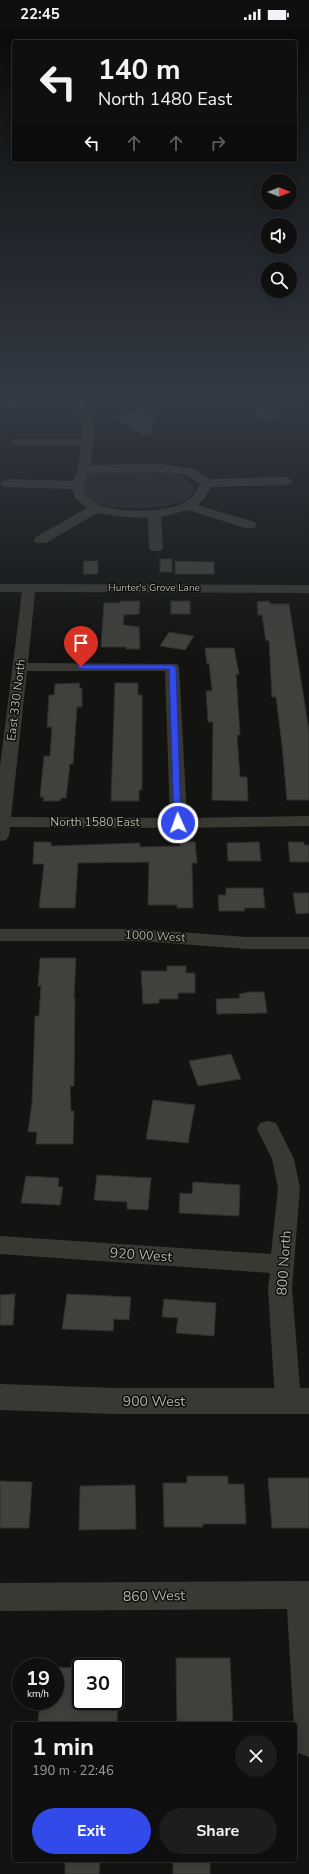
<!DOCTYPE html>
<meta charset="utf-8">
<style>
body{margin:0;font-family:"Nunito Sans",sans-serif;background:#1c1d1c;color:#f1f3f6;height:100vh;display:flex;flex-direction:column;font-size:15px;white-space:nowrap}
*{box-sizing:border-box;margin:0}
p{font-size:13px;color:#9b9c9e}
.icon{flex:none;width:22px;height:22px;fill:none;stroke:currentColor;stroke-width:2;stroke-linecap:round;stroke-linejoin:round}
.map{position:relative;flex:1;overflow:hidden}
.panel{position:absolute;left:12px;top:1694px;width:285px;height:140px;display:flex;flex-direction:column;background:#0e0f0e;border-radius:4px;box-shadow:0 2px 10px #0003,0 0 0 1px #2e2f2e}
.panel>*{flex:none}
.hud{position:absolute;left:12px;top:12px;width:285px;height:122px;border-radius:4px;box-shadow:0 2px 10px #0003,0 0 0 1px #2e2f2e;background:#0e0f0e;color:#f1f3f6;overflow:hidden}
.needle{width:26px;rotate:90deg}
.controls{position:absolute;left:261px;top:146px;display:grid;gap:8px}
.controls a{display:grid;place-items:center;width:36px;height:36px;border-radius:50%;background:#0e0f0e;box-shadow:0 2px 10px #0003,0 0 0 1px #2e2f2e;font-size:20px}
.speed{position:absolute;left:12px;top:1630px;display:flex;gap:8px;font-size:20px;font-weight:700;text-align:center}
.speed>*{display:grid;place-content:center;width:52px;height:52px;border-radius:50%;background:#0e0f0e;box-shadow:0 2px 10px #0003,0 0 0 1px #2e2f2e;line-height:1}
.speed small{font-size:10px;font-weight:400}
.speed .limit{border:2px solid #111;border-radius:6px;background:#fff;color:#111}
.pin{position:absolute;display:grid;place-items:center;width:34px;height:34px;color:#fff;margin:-41px -17px;border-radius:50% 50% 50% 0;rotate:-45deg;box-shadow:0 0 4px #0007}
.pin .icon{rotate:45deg}
.me{position:absolute;width:44px;margin:-22px;rotate:358deg;stroke-linejoin:round;filter:drop-shadow(0 0 3px #0008)}
.turn{display:flex;align-items:center;gap:14px;height:84px;padding:0 20px;font-size:18px}
.turn .icon{width:52px;height:52px;stroke-width:2.5}
.turn b{display:block;font-size:28px;line-height:34px}
.lanes{display:flex;align-items:center;height:38px;padding:0 20px;background:#0003;justify-content:center;gap:20px;direction:ltr}
.lanes .off{opacity:.35}
.round{display:grid;place-items:center;flex:none;width:42px;height:42px;border-radius:21px;background:#1c1d1c}
.overview{display:flex;align-items:center;justify-content:space-between;height:68px;padding:0 20px}
h1{font-size:24px;font-weight:700;line-height:30px}
.cta{display:flex;gap:8px;margin-top:auto;padding:8px 20px}
.cta a{flex:1;height:46px;border-radius:24px;background:#334aeb;color:#fff;font-size:16px;font-weight:700;line-height:46px;text-align:center}
.cta a+a{background:#1c1d1c;color:#f1f3f6}
.status{display:flex;justify-content:space-between;align-items:center;height:28px;padding:0 20px;background:#0e0f0e;direction:ltr}
.status svg{height:11px;fill:currentColor}
.map>svg:first-child{display:block}
.green{fill:#2b2328}
.building{fill:#40413c;stroke:#2f302c}
.lines{fill:none;stroke-linecap:round;stroke-linejoin:round}
.minor{fill:#383933;fill-rule:evenodd}
.tertiary{fill:#383933;fill-rule:evenodd}
.secondary{fill:#494841;fill-rule:evenodd}
.route{fill:#334aeb;stroke:#213099}
.labels{text-anchor:middle;dominant-baseline:central;stroke-width:3;stroke-linejoin:round;paint-order:stroke}
.far-street-label{font-size:10px;fill:#b4b2a4;stroke:#0e0f0d}
.street-label{font-size:12px;fill:#b4b2a4;stroke:#0e0f0d}
.near-street-label{font-size:14px;fill:#b4b2a4;stroke:#0e0f0d}
</style>
<div class="status"><b>22:45</b><svg viewBox="0 0 49 12"><path d="M0 12V9h3v3zM5 12V6h3v6zM10 12V3h3v9zM15 12V0h3v12zM26 1h20v11H26zM47 4h2v5h-2z"/></svg></div>
<div class="map">
<svg width="309" height="1846" viewBox="0 0 309 1846">
<rect width="100%" height="100%" fill="#131412"/>
<path class="green" d="M158 443C173 445 186 446 194 460 193 486 108 483 92 473 88 471 85 466 82 462L86 446 88 445Z"/>
<g class="building">
<path d="M256 378H273L276 392H259Z"/>
<path d="M145 381 155 387 150 407H142L114 388Z"/>
<rect x="160" y="531" width="12" height="13"/>
<path d="M84 533H98V546H83Z"/>
<path d="M175 533 214 534V546H175Z"/>
<path d="M120 573H140L139 586 124 587 123 597 139 599 140 621H126V619H101L104 575H120Z"/>
<rect x="171" y="573" width="19" height="13"/>
<path d="M269 573 270 576H289L309 703V772H287L282 717 276 669H272L269 612 266 613 262 587H258L257 574Z"/>
<path d="M169 604 194 608 185 622 160 618Z"/>
<path d="M76 610H91L90 622H75Z"/>
<path d="M205 620H234L239 646H236L240 707H237L240 749H247L248 773 212 772 213 694H208L206 663H212L209 635 207 636Z"/>
<path d="M80 655 79 660H82V679H77L73 736H70L66 770H61L60 773H43L44 769H40L44 728H50L52 699H47L49 667H54L55 656Z"/>
<path d="M115 655H138V667H142V762H139V773H111Z"/>
<path d="M34 814H51V818L140 815V819L180 818 179 814H195L197 835H192L193 880H177V877H148L149 834 78 835 75 880H39L44 836H33Z"/>
<path d="M259 814 261 833H228L227 815Z"/>
<path d="M288 814H304V817H309V834H290Z"/>
<path d="M226 860H263L265 880H244L245 883H219L218 867H226Z"/>
<path d="M293 865H309V885L296 886Z"/>
<path d="M40 930H76L74 970H75L74 1058H70L71 1083H74L73 1116H36L37 1104H28L32 1075 35 988H39L41 958H38Z"/>
<path d="M167 938H186V945H195V965H178V971H159V975L143 976 141 943H167Z"/>
<path d="M249 964H264L267 985 217 986 216 971 240 970 239 966Z"/>
<path d="M231 1026 241 1051 198 1058 189 1033Z"/>
<path d="M153 1072 195 1077 188 1115 146 1111Z"/>
<path d="M97 1147 151 1150 148 1182 127 1181V1174L94 1172Z"/>
<path d="M26 1148 59 1150 58 1159H63L60 1177 21 1175Z"/>
<path d="M193 1154 240 1157 239 1188 179 1185 180 1165 192 1166Z"/>
<path d="M15 1266 13 1297H0V1267Z"/>
<path d="M67 1266 131 1269 129 1292 114 1291 113 1303 62 1301Z"/>
<path d="M164 1271 216 1275 214 1308 176 1305 178 1290 162 1289Z"/>
<path d="M187 1448H228V1456H244L246 1496H203V1499H164L163 1455H187Z"/>
<path d="M268 1450H309V1500H272Z"/>
<path d="M0 1453 32 1454 29 1500H0Z"/>
<path d="M135 1457 136 1501 79 1502 80 1458Z"/>
<path d="M176 1630H230L233 1696H177Z"/>
<path d="M55 1639 81 1640V1673H118L117 1695 38 1694 40 1673H55Z"/>
<path d="M65 1832H100L99 1846H65Z"/>
<rect x="173" y="1832" width="37" height="14"/>
</g>
<g class="lines">
<g class="minor">
<path d="M78 366 83 369 95 400 90 437 160 436 194 441 210 451 287 449 293 453 287 457 211 459 204 471 197 477 255 494 256 497 255 500H245L188 482 161 489 163 520 161 523H151L149 520 148 490 124 489 97 485 46 515H36L34 512 36 509 87 480 75 470 72 461 6 459 2 458 0 455 6 451 73 453 78 441 81 418 15 417 9 414 15 411H82L83 400 73 369ZM160 444 187 447 200 456C196 464 192 470 185 474 166 486 95 488 85 465 82 457 86 451 88 445Z"/>
<path d="M0 556 309 557V565L35 564 28 635 177 636 179 639 187 790 309 788V798L179 800 10 799 9 808 6 812 0 813V738L22 564H0ZM27 643H165L170 790 11 789Z"/>
<path d="M0 901H140L247 909H309V921H247L140 913H0Z"/>
<path d="M268 1093 276 1095 294 1131 300 1160 292 1260 301 1373 297 1381 288 1384 279 1381 275 1373 268 1260 270 1245 0 1226V1208L271 1226 278 1160 272 1131 257 1101 260 1095Z"/>
<path d="M309 1553V1729L298 1725 295 1717 287 1581 0 1583V1555Z"/>
</g>
<path class="tertiary" d="M0 1356 115 1360H309V1386H115L0 1382Z"/>
<path class="secondary" d="M74 366H309V372L78 373 0 380V372Z"/>
</g>
<linearGradient id="sky" x2="0" y2="1"><stop stop-color="#0a0b0a"/><stop offset="0.59" stop-color="#333a44"/><stop offset="1" stop-color="#333a44" stop-opacity="0"/></linearGradient>
<rect width="309" height="624" fill="url(#sky)"/>
<path class="route" d="M78 637H172L176 639 181 796 178 797 174 795 169 641H81L77 639Z"/>
<g class="labels">
<g class="far-street-label">
<text x="154" y="560">Hunter's Grove Lane</text>
</g>
<g class="street-label">
<text transform="translate(16 672) rotate(-83)">East 330 North</text>
<text x="95" y="794">North 1580 East</text>
<text transform="translate(155 908) rotate(3)">1000 West</text>
</g>
<g class="near-street-label">
<text transform="translate(141 1227) rotate(4)">920 West</text>
<text transform="translate(284 1235) rotate(-86)">800 North</text>
<text x="154" y="1373">900 West</text>
<text transform="translate(154 1568) rotate(-1)">860 West</text>
</g>
</g>
</svg>
<div class="controls">
<a><svg class="needle" viewBox="-14 -14 28 28"><path d="M0-13l5 13h-10z" fill="#e53935"/><path d="M0 13l5-13h-10z" fill="#9b9c9e"/></svg></a>
<a><svg class="icon" aria-label="sound" viewBox="0 0 24 24"><path d="M4 9h4l5-4v14l-5-4H4zM17 9q2 3 0 6"/></svg></a>
<a><svg class="icon" aria-label="search" viewBox="0 0 24 24"><circle cx="10" cy="10" r="6"/><path d="M15 15l6 6"/></svg></a>
</div>
<div class="speed"><div>19<small>km/h</small></div><div class="limit">30</div></div>
<div class="pin" style="left:81px;top:639px;background:#d93025"><svg class="icon" aria-label="arrive" viewBox="0 0 24 24"><path d="M6 21V4h12l-3 4 3 4H6"/></svg></div>
<svg class="me" style="left:178px;top:795px" viewBox="-20 -20 40 40"><circle r="17" fill="#334aeb" stroke="#fff" stroke-width="3"/><path d="M0-11L8 9 0 5-8 9z" fill="#fff"/></svg>
<div class="hud">
<div class="turn"><svg class="icon" aria-label="left" viewBox="0 0 24 24"><path d="M17 20v-9H6M10 6l-5 5 5 5"/></svg><div><b>140 m</b>North 1480 East</div></div>
<div class="lanes"><svg class="icon" aria-label="left" viewBox="0 0 24 24"><path d="M17 20v-9H6M10 6l-5 5 5 5"/></svg><svg class="icon off" aria-label="ahead" viewBox="0 0 24 24"><path d="M12 20V5M6 11l6-6 6 6"/></svg><svg class="icon off" aria-label="ahead" viewBox="0 0 24 24"><path d="M12 20V5M6 11l6-6 6 6"/></svg><svg class="icon off" aria-label="right" viewBox="0 0 24 24"><path d="M7 20v-9h11M14 6l5 5-5 5"/></svg></div>
</div>
<section class="panel">
<div class="overview"><div><h1>1 min</h1><p>190 m · 22:46</p></div><a class="round"><svg class="icon" aria-label="close" viewBox="0 0 24 24"><path d="M6 6l12 12M18 6L6 18"/></svg></a></div>
<div class="cta"><a>Exit</a><a>Share</a></div>
</section>
</div>
